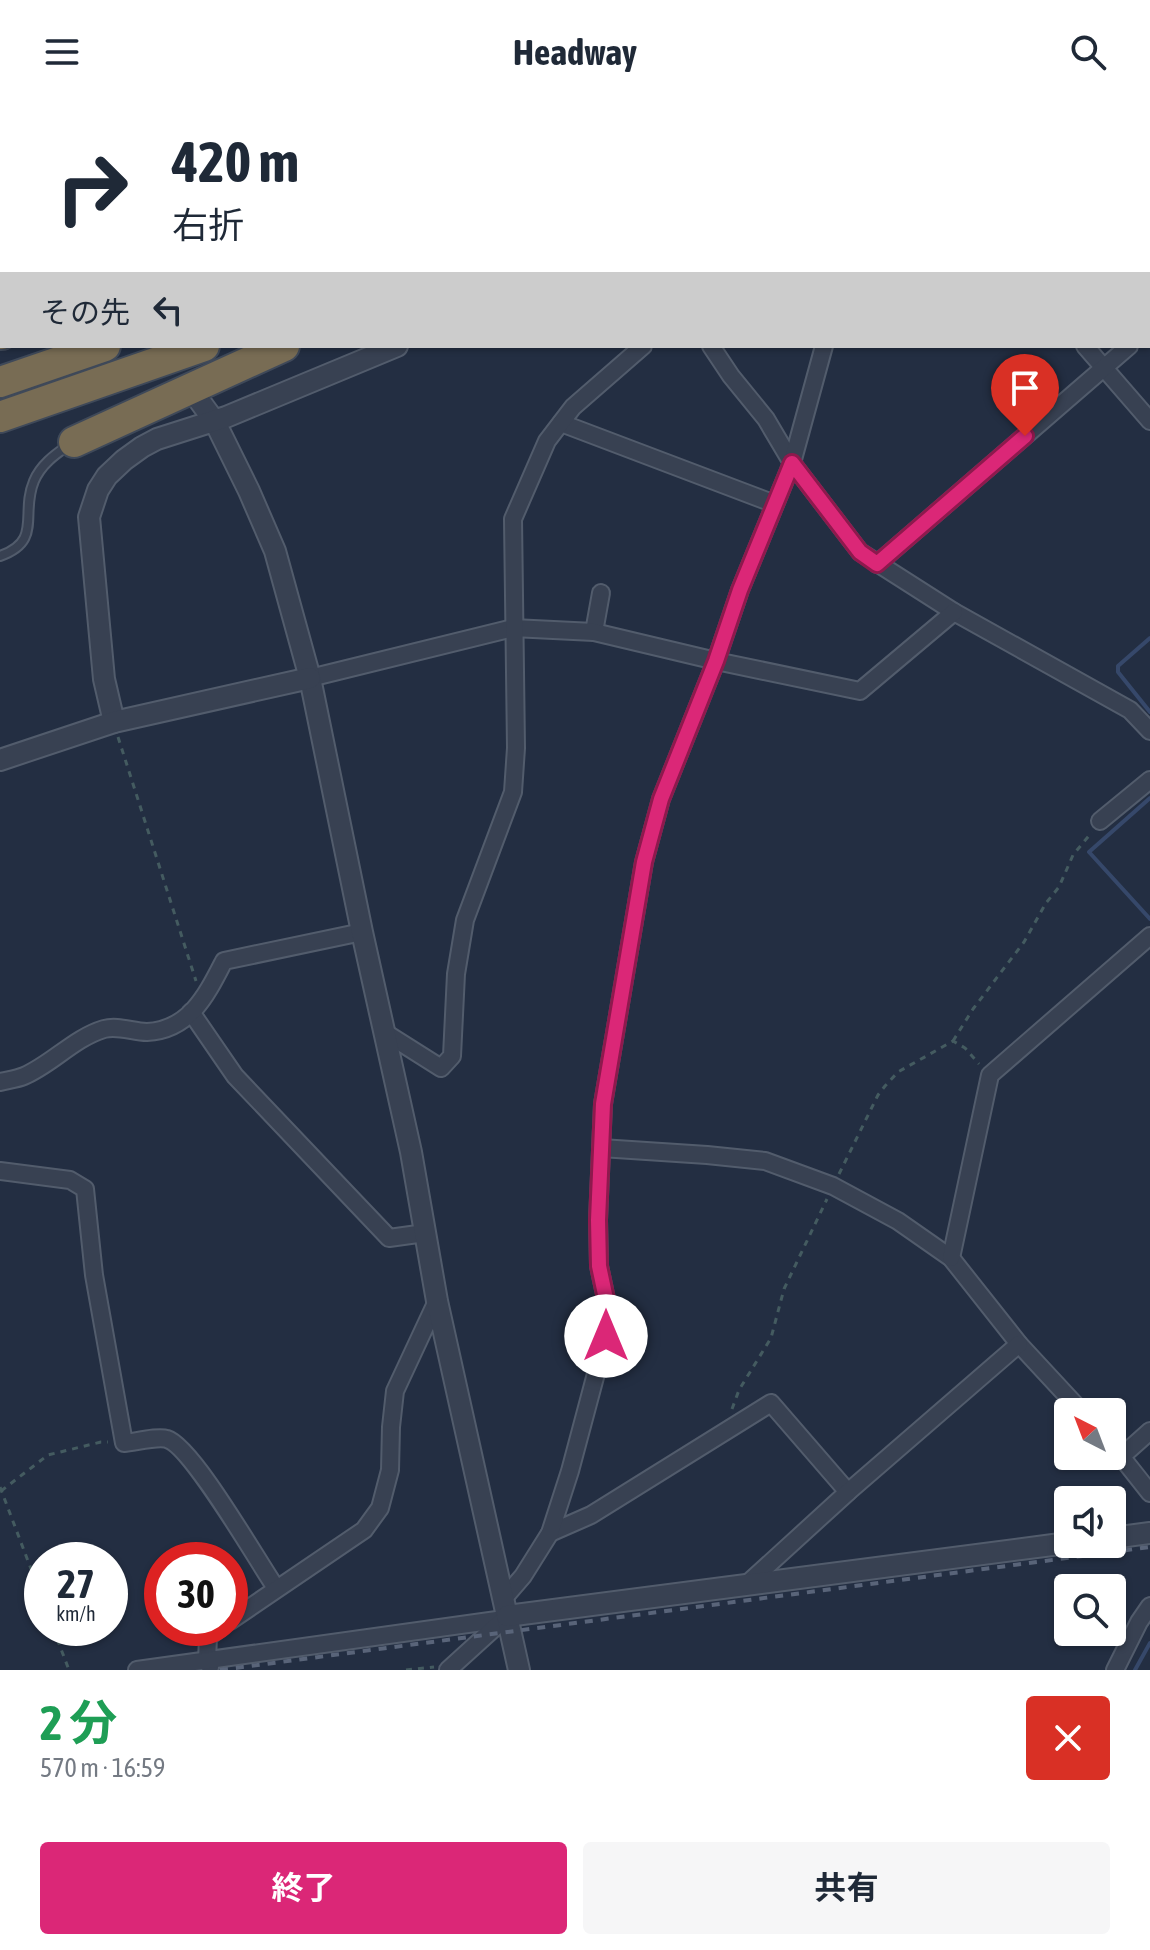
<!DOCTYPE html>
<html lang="ja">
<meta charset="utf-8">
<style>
body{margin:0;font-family:"Asap Condensed","Noto Sans JP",sans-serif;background:#f6f6f7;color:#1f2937;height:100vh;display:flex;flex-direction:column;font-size:30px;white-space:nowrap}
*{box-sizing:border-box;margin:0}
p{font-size:26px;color:#747a83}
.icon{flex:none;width:44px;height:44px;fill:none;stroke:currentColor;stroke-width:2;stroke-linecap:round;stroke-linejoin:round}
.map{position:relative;height:1566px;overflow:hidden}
.sheet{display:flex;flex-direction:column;background:#fff;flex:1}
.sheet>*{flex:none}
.guide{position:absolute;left:0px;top:0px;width:1150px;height:244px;box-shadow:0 2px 6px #0004;background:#fff;color:#1f2937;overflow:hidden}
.needle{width:52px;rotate:318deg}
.buttons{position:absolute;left:1054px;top:1294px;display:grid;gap:16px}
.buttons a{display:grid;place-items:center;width:72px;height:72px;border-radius:8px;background:#fff;box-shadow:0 2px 6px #0004;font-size:40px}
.speed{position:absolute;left:24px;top:1438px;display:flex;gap:16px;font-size:40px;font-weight:700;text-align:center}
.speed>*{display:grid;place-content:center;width:104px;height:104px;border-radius:50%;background:#fff;box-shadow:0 2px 6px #0004;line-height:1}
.speed small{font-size:20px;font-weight:400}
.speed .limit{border:12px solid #d22;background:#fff;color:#111}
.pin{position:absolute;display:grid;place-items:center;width:68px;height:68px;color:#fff;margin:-82px -34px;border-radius:50% 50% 50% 0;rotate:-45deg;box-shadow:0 0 8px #0007}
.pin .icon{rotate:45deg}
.me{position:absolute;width:88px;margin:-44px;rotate:0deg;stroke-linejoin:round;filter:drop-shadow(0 0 6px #0008)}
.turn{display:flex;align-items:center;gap:28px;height:168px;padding:0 40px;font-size:36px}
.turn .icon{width:104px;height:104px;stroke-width:2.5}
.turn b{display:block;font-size:56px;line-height:68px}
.then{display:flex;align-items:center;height:76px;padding:0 40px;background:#0003;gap:16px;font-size:30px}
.round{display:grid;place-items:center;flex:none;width:84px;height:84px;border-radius:8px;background:#f6f6f7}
.headline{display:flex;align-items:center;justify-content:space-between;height:136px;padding:0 40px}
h1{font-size:48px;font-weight:700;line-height:60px;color:#1e9e55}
.action{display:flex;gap:16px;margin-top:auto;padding:16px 40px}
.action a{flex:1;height:92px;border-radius:8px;background:#db2777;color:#fff;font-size:32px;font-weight:700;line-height:92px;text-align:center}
.action a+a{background:#f6f6f7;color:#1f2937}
header{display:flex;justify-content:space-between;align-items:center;height:104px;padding:0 40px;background:#fff;font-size:36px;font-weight:700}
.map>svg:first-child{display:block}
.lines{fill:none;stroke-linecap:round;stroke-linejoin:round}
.stream{stroke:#36486a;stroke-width:4}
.service-casing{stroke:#525c6c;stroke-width:12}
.minor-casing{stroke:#525c6c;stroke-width:20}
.tertiary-casing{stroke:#525c6c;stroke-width:24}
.motorway-casing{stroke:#3f4959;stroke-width:34}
.path{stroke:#445b60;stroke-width:3;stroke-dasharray:6 6;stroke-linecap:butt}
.service{stroke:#384152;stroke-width:8}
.minor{stroke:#384152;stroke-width:16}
.tertiary{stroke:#384152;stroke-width:20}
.motorway{stroke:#786c54;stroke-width:30}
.rail{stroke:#596479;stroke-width:4;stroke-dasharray:8 8;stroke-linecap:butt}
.route-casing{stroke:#8e194d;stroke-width:20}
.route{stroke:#db2777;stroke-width:14}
</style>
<header><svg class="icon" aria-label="menu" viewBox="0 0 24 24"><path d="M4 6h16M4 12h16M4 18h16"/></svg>Headway<svg class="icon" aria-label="search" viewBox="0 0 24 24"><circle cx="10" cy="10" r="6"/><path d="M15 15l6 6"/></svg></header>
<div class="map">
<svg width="1150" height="1566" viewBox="0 0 1150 1566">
<rect width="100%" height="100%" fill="#232e42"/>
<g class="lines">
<g class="stream">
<path d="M1150 534 1118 562V568L1150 608"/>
<path d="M1150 694 1089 748 1150 815"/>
<path d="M1135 1566 1150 1539"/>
</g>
<g class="service-casing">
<path id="service" d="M0 452C43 437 20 410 34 377 41 360 56 350 70 340"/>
</g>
<g class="minor-casing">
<g id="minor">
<path d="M620 2 625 0"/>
<path d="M1148 226 1150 224"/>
<path d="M711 242 731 272 766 315 792 359 860 448 954 508 1130 606 1150 627"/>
<path d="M1085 242 1150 317"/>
<path d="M561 319 775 400"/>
<path d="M877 460 1129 242"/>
<path d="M594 528 601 489"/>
<path d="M310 574 513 524 594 528 716 557 860 587 954 508"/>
<path d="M1100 717 1150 676"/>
<path d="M191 908 235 972 389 1134 425 1129"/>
<path d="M384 928 441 964 452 952 456 870 465 816 513 688 516 644 513 415 547 337 573 303 643 242"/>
<path d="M0 978C8 976 17 975 24 972 52 960 74 934 104 925 118 921 133 928 147 928 190 926 207 890 224 857L362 828"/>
<path d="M601 1044 707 1051 765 1057 833 1082 898 1117 951 1154 1019 1240 1082 1308"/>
<path d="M0 1067 70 1076 85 1085 94 1171 124 1339C135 1338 158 1332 167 1335 192 1342 258 1458 276 1484"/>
<path d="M951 1154 990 971 1150 832"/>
<path d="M1112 1341 1150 1389"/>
<path d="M1122 1352 1150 1327"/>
<path d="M550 1429 591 1411 771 1299 848 1388"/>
<path d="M746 1481 848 1388 1019 1240"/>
<path d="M504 1494 523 1472 550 1429 570 1367 606 1232 609 1209 599 1162 598 1116 603 1000 644 758 661 695 716 557 740 486 792 359 824 242"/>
<path d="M230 1517 364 1426 380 1404 390 1366 391 1323 395 1287 437 1197"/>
<path d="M210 1563 207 1557 208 1533 220 1524"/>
<path d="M137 1566 504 1515"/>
<path d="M448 1566 503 1516"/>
<path d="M1115 1566 1139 1518 1150 1502"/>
</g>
</g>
<g class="tertiary-casing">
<g id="tertiary">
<path d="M0 2 2 5"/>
<path d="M1042 2 1048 0"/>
<path d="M196 292 215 318 249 387 275 447 310 574 362 828 411 1048 437 1197 519 1566"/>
<path d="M114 618 104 575 89 413 98 386 107 372 124 356 142 343 157 335 226 313 397 242"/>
<path d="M0 656 114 618 310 574"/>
<path d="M1112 1434 1150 1429"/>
<path d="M507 1512 1068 1439"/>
</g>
</g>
<g class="motorway-casing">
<g id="motorway">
<path d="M793 2 798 0"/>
<path d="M892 2 897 0"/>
<path d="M0 230H2"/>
<path d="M0 278 105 242"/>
<path d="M0 313 204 242"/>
<path d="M74 338 284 242"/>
</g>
</g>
<g class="path">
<path d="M475 0 477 2"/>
<path d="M118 633 196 877"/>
<path d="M953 937 973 905 1024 838 1046 799 1059 783 1073 751 1092 728"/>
<path d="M839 1070 878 991 885 982 898 968 953 937 965 944 979 960"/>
<path d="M732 1305 739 1286 771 1234 784 1185 827 1095"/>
<path d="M0 1383 42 1494"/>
<path d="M1 1387 48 1351 101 1338H108"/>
<path d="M53 1524 69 1566"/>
<path d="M406 1566 434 1563"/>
</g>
<use href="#service" class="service"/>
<use href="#minor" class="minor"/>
<use href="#tertiary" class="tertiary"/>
<use href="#motorway" class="motorway"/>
<path class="rail" d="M220 1566 1150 1443"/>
</g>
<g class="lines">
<g class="route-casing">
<path id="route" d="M606 1232 609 1209 599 1162 598 1116 603 1000 644 758 661 695 716 557 740 486 792 359 860 448 877 460 1025 332"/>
</g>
<use href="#route" class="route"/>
</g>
</svg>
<div class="buttons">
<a><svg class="needle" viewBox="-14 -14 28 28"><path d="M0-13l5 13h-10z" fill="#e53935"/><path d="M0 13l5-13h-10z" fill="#747a83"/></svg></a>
<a><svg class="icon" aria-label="sound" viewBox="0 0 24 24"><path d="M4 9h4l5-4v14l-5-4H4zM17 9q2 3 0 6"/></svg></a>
<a><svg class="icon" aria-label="search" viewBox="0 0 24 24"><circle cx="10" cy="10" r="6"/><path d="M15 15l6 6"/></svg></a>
</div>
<div class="speed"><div>27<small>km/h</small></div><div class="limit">30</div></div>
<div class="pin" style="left:1025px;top:332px;background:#d93025"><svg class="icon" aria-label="arrive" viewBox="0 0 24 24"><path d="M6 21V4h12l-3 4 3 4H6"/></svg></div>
<svg class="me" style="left:606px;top:1232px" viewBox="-20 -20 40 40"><circle r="19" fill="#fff"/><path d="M0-13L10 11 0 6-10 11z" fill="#db2777"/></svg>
<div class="guide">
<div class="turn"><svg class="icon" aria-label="right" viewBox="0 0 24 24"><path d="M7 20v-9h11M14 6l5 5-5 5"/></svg><div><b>420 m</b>右折</div></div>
<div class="then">その先<svg class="icon" aria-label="left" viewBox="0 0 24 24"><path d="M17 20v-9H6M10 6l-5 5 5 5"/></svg></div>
</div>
</div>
<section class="sheet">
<div class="headline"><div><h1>2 分</h1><p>570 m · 16:59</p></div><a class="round" style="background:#d93025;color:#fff"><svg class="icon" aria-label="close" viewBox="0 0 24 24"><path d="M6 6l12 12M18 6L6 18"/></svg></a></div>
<div class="action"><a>終了</a><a>共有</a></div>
</section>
